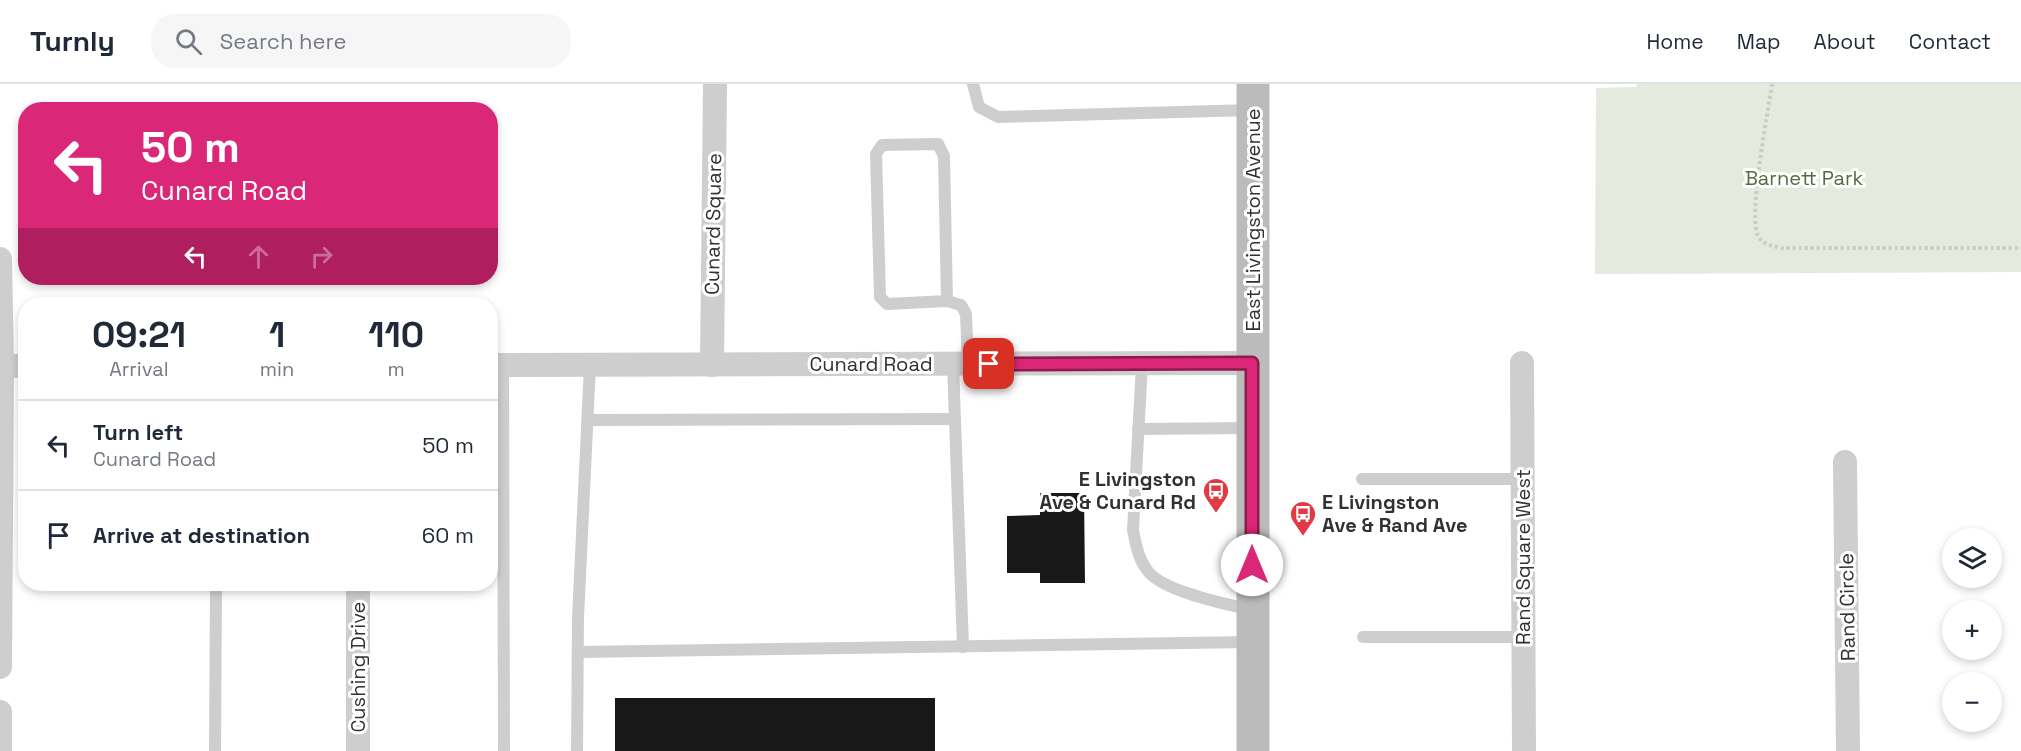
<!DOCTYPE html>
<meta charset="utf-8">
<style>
body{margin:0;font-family:"Space Grotesk",sans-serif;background:#f6f6f7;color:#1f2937;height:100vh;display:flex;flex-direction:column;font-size:22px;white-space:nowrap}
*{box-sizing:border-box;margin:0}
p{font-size:20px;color:#747a83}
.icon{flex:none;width:33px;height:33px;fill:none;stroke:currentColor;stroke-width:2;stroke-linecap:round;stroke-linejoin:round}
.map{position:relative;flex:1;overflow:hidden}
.sheet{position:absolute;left:18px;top:213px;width:480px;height:294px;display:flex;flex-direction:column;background:#fff;border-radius:24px;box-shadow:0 3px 9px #0003}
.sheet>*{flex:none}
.top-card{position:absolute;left:18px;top:18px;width:480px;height:183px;border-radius:24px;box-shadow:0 3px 9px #0003;background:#db2777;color:#fff;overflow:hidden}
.controls{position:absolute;left:1942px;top:444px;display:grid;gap:12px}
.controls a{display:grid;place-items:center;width:60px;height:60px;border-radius:50%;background:#fff;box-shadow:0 3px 9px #0003;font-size:30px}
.pin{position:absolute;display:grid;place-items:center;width:51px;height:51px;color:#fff;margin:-26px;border-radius:12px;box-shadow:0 3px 9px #0006}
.me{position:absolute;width:66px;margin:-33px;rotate:0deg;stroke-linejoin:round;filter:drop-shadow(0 0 4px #0008)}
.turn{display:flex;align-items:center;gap:21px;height:126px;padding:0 24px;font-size:27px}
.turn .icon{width:78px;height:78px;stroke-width:2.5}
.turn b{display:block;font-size:42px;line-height:51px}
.lanes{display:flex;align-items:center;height:57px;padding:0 24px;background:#0003;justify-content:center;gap:30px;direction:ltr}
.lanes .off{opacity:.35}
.eta{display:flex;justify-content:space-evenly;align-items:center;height:102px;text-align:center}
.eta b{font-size:36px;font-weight:800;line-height:42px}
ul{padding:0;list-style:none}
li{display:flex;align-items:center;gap:18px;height:90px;padding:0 24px;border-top:2px solid #e0e1e3}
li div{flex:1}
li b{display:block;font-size:22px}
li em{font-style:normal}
header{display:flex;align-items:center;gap:36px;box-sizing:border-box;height:84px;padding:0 30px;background:#fff;border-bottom:2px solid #e0e1e3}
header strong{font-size:28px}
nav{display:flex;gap:33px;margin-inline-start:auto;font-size:21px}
.search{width:420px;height:54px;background:#f6f6f7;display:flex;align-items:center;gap:15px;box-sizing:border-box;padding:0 21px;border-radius:24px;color:#747a83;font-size:22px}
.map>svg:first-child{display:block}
.green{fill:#e4eadd}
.building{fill:#181818}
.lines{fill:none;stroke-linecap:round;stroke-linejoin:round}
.path{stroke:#cbcbcb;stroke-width:4;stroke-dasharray:3 3;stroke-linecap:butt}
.service{stroke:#cecece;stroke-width:12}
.minor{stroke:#cecece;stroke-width:24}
.secondary{stroke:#bbb;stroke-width:33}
.route-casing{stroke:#8e194d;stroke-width:15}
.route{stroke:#db2777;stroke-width:10}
.labels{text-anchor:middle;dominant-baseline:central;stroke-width:6;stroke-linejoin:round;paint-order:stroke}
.park-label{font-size:20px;fill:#546c3f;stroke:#fff}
.street-label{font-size:20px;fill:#313131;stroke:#fff}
.poi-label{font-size:20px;font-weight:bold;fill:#313131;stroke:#fff;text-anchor:end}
</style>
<header>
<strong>Turnly</strong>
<div class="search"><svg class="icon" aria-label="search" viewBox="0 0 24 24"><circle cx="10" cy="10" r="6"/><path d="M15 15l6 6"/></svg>Search here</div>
<nav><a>Home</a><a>Map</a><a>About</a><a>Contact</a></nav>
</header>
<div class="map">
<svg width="2021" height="667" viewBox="0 0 2021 667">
<rect width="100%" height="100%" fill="#fff"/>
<path class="green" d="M1637 0H2021V188L1595 190 1596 4 1636 3Z"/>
<g class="building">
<path d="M1040 409H1084L1085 499H1040V489H1007V432L1040 431Z"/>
<rect x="615" y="614" width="320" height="53"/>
</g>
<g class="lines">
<path class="path" d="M1772 0C1768 28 1748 131 1758 152 1763 161 1773 162 1782 164H2021"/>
<g class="service">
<path d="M973 0 979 23 998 33 1252 26"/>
<path d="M947 217 944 72 938 60 882 61 876 70 880 213 887 220 947 217 961 221 966 230 968 280"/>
<path d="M953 280 963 563"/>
<path d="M1142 280 1133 446C1136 461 1138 474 1147 486 1161 507 1226 520 1251 526"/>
<path d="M503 281 504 667"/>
<path d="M588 336 955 335"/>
<path d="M1138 345 1251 344"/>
<path d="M1362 395H1522"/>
<path d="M1363 553H1523"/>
<path d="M578 568 1251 558"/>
<path d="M215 667 216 500"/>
<path d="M577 667 578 534 590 281"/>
</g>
<g class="minor">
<path d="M0 175 2 282 0 583"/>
<path d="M1522 279 1524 667"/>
<path d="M490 281 1252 279"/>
<path d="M712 281 715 0"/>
<path d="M0 282H26"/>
<path d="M1845 378 1848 667"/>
<path d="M358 500V667"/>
<path d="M0 628V667"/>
</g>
<path class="secondary" d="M1253 667V0"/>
</g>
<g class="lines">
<g class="route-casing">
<path id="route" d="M989 280 1252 279V481"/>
</g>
<use href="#route" class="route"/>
</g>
<defs>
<g id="bus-pin" transform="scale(1.35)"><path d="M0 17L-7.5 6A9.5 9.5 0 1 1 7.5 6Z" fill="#e13a45" stroke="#fff"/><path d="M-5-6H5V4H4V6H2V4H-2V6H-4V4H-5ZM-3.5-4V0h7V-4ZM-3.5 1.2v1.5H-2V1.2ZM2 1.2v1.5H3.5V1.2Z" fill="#fff"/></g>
</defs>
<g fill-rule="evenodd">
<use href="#bus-pin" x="1216" y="407"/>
<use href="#bus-pin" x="1303" y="430"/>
</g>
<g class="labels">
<g class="park-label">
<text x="1804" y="94">Barnett Park</text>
</g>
<g class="street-label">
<text transform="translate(1253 136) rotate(-90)">East Livingston Avenue</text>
<text transform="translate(713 140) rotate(-89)">Cunard Square</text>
<text x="871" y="280">Cunard Road</text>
<text transform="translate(1523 473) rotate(-90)">Rand Square West</text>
<text transform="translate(1847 523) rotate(-91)">Rand Circle</text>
<text transform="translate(358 583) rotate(-90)">Cushing Drive</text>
</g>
<g class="poi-label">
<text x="1196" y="395">E Livingston<tspan x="1196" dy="23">Ave &amp; Cunard Rd</tspan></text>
<text x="1322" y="418" text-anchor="start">E Livingston<tspan x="1322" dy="23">Ave &amp; Rand Ave</tspan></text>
</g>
</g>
</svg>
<div class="controls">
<a><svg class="icon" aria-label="layers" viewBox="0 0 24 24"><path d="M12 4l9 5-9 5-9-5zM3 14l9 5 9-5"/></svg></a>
<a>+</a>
<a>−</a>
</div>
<div class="pin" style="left:989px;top:280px;background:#d93025"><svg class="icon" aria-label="arrive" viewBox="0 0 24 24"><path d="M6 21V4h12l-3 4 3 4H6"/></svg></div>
<svg class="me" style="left:1252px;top:481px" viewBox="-20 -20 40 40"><circle r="19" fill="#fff"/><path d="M0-13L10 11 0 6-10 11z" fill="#db2777"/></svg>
<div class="top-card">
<div class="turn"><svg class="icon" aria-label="left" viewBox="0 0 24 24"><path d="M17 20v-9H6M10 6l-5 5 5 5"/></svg><div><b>50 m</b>Cunard Road</div></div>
<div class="lanes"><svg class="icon" aria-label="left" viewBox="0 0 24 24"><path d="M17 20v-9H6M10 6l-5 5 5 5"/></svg><svg class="icon off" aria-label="ahead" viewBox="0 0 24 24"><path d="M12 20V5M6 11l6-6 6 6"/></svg><svg class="icon off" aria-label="right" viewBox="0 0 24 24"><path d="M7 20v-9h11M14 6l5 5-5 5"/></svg></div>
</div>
<section class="sheet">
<div class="eta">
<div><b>09:21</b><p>Arrival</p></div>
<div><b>1</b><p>min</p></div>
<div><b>110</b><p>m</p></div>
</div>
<ul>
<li><svg class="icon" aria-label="left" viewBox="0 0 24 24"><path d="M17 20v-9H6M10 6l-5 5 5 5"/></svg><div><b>Turn left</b><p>Cunard Road</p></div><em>50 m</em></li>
<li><svg class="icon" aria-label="arrive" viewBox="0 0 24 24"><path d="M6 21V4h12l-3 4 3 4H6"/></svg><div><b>Arrive at destination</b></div><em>60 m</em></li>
</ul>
</section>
</div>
